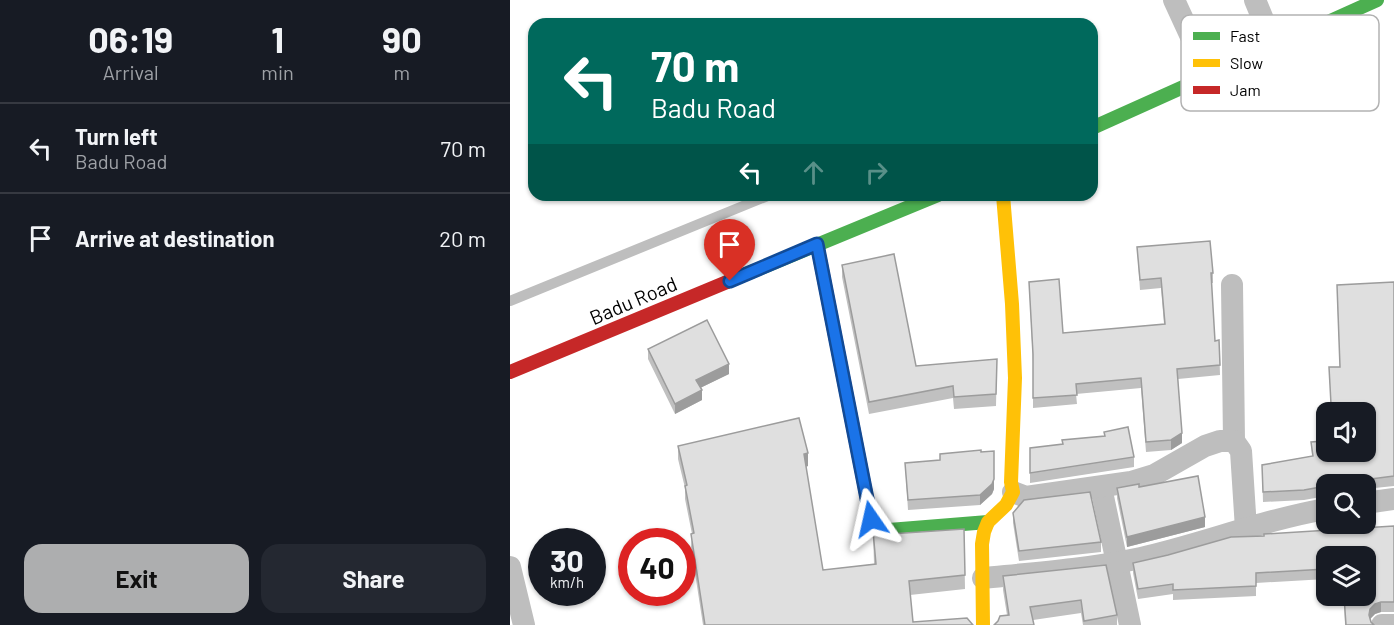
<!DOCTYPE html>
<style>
body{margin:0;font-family:Barlow,sans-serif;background:#242831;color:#f1f3f6;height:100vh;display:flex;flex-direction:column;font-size:22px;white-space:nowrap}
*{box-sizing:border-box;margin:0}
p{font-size:20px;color:#9ea1a6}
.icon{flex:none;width:33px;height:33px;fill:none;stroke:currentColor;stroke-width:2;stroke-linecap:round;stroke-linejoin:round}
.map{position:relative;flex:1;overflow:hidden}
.details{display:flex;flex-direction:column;background:#171b24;width:510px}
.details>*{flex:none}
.guide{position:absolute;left:18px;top:18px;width:570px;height:183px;border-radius:18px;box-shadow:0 2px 4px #0004;background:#00695c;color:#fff;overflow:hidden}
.buttons{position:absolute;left:806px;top:402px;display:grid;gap:12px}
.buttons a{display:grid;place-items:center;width:60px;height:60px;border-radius:12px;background:#171b24;box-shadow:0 2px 4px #0004;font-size:30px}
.speed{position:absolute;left:18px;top:528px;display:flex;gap:12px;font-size:30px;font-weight:700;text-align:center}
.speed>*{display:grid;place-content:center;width:78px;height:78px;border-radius:50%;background:#171b24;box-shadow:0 2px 4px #0004;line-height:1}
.speed small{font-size:15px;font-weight:400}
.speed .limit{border:9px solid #d22;background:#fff;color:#111}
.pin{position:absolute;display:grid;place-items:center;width:51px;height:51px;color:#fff;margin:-62px -26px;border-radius:50% 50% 50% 0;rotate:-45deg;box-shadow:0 0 6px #0007}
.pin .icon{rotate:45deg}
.me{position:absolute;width:66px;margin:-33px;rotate:349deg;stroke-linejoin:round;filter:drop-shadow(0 0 4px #0008)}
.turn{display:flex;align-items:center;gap:21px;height:126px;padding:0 24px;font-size:27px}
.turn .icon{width:78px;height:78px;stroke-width:2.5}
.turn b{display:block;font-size:42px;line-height:51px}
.lanes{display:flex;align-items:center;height:57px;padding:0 24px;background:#0003;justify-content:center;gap:30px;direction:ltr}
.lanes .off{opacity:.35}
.eta{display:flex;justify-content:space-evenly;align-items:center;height:102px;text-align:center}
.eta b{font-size:36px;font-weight:700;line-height:42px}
.button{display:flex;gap:12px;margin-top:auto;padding:12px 24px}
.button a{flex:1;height:69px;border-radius:18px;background:#adaeaf;color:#111;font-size:24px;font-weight:700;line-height:69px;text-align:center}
.button a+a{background:#242831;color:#f1f3f6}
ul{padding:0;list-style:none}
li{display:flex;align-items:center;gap:18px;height:90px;padding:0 24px;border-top:2px solid #363941}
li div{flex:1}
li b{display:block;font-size:22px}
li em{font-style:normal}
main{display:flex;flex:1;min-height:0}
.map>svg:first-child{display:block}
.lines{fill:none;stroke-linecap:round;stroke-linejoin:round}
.lane{stroke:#bebebe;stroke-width:10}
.street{stroke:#bebebe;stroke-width:22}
.fast{stroke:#4caf50;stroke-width:14}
.slow{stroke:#ffc107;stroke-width:14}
.jam{stroke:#c62828;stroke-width:14}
.wall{fill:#c0c0c0}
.shaded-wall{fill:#9c9c9c}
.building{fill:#dfdfdf;stroke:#9c9c9c;stroke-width:1.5;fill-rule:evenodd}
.route-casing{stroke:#114b97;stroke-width:15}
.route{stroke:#1a73e8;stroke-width:10}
.labels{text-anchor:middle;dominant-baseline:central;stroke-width:6;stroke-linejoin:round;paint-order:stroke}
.street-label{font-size:20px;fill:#000;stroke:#fff}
.key{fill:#fff;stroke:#b2b2b2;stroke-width:1.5}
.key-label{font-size:16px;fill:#000}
</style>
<main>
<section class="details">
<div class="eta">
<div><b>06:19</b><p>Arrival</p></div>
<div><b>1</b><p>min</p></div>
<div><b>90</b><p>m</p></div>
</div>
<ul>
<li><svg class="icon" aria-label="left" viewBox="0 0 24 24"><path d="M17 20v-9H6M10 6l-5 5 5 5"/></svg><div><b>Turn left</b><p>Badu Road</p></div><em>70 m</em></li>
<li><svg class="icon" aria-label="arrive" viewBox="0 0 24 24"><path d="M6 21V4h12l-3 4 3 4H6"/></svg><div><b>Arrive at destination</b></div><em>20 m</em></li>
</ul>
<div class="button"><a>Exit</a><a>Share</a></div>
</section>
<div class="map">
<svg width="884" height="625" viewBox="0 0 884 625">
<rect width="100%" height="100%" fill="#fff"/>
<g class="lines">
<path class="lane" d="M0 301 260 195"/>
<g class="street">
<path d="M664 0 699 76"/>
<path d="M745 0 764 46"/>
<path d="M722 285 724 441"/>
<path d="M591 487 620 625"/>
<path d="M503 492 516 497 621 482 644 475 695 446 710 441H724L731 451 736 529"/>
<path d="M855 503 884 499"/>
<path d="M0 567 14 625"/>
<path d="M473 578C525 573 579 569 631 558 693 544 753 520 816 509"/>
<path d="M872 625H884"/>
</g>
<g class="fast">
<path d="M582 128 867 0"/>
<path d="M217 282 428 195"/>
<path d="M371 528 379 530 478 522"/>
</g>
<path class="slow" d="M473 625 472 544 474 532 478 522 496 505 503 492 501 482 505 378 502 304 493 195"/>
<g class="jam">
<path d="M307 244 361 519 368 527 371 528"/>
<path d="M0 372 217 282"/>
</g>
</g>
<g class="wall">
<path d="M627 247 703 273V283H701L705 341 709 340 710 375 668 379 672 443 661 450 636 452 631 388 566 394 567 404 523 408V364L519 282 553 333 654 324 651 288 630 290Z"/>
<path d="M332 265 406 366 487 359 486 406 444 409 443 398 359 414 332 277Z"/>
<path d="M884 282V486L855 489V484H816V496L794 500 753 502 752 465 802 456 801 442 813 441 812 405 821 404 819 367H830L827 295Z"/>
<path d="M138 349 219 374 190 388 192 400 165 414 138 359Z"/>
<path d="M594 432 624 457V467L520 483V448L552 445 594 437Z"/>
<path d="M168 446 298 466 296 467 313 570 364 564 363 531 380 534 454 529 455 589 400 595 403 622 463 625H193L181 547 182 534 175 499V488L168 459Z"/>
<path d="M395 463 484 489 482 494 470 505 398 510Z"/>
<path d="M629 487 695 527 617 547 607 498V488Z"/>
<path d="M503 513 591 542V552L509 561 503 523Z"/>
<path d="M884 526V612H871L865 614 860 619 861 622 864 625H835L834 598H826V596H855L816 556V579L746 583V596L663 600V594L628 599 623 573V563L754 536Z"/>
<path d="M596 565 607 615V625H573L571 613 523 620 497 615 493 590V576Z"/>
</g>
<g class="shaded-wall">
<path d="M219 364V374L186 390V380Z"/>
<path d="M192 390V400L165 414V404Z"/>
<path d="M672 433V443L661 450V440Z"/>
<path d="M298 453V466L294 467V454Z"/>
<path d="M484 479V489L482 494 470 505V495Z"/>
<path d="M853 480V484H845L847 482Z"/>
<path d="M695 517V527L617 547V537Z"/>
<path d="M871 602V612L865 614 860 619 859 615 860 609 865 604Z"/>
</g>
<g class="building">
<path d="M700 241 703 273H701L705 341 709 340 710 365 667 369 672 433 661 440 636 442 631 378 566 384 567 395 523 398V354L519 282 549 279 553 333 655 324 651 278 630 280 627 247Z"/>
<path d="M384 254 406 366 487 359 486 394 444 397 443 386 359 402 332 265Z"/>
<path d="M884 282V476L853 480 847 482 845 484H816V486L794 490 753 492 752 465 803 456 801 442 814 441 812 405 821 404 819 367H830L827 285ZM816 412H855V452H816Z"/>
<path d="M197 320 219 364 186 380 192 390 165 404 138 349Z"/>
<path d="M289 418 298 453 294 454 313 570 366 564 363 531 380 534 454 529 455 575 399 581 403 622 457 618 463 625H195L181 534 184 533 175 486 177 485 168 446Z"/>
<path d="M618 427 624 457 520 473V448L553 444 552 440 595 436 594 432Z"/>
<path d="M471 450V452L484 451V479L482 484 470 495 398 500 395 463 430 460V454Z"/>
<path d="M688 476 695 517 617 537 607 488 629 484V487Z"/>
<path d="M580 492 591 542 509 551 503 513 514 500Z"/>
<path d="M884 526V602H871L865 604 860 609 859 615 861 622 864 625H836L834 596H855V556H816V569L746 573V586L663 590V584L628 589 623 563 658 555 721 537 754 536V534Z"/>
<path d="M596 565 607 615 574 621 571 600 520 607 524 625H484L488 621 490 616 499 615 493 576Z"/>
</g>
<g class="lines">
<g class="route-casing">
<path id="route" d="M220 281 307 244 361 519"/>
</g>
<use href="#route" class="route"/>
</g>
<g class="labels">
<g class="street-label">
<text transform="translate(123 300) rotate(-23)">Badu Road</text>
</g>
</g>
<rect x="671" y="15" width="198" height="96" rx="9" class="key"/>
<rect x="683" y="32" width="27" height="8" fill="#4caf50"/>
<rect x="683" y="59" width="27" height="8" fill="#ffc107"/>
<rect x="683" y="86" width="27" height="8" fill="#c62828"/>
<g class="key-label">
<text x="720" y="42">Fast</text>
<text x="720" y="69">Slow</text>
<text x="720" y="96">Jam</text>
</g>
</svg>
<div class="buttons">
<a><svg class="icon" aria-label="sound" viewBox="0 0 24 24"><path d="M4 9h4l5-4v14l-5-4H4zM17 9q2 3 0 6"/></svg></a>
<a><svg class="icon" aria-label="search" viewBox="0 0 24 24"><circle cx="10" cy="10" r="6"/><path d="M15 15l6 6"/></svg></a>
<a><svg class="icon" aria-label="layers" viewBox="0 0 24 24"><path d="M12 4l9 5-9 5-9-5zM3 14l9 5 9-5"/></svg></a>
</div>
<div class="speed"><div>30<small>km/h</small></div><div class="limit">40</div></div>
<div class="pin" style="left:220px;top:281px;background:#d93025"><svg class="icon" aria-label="arrive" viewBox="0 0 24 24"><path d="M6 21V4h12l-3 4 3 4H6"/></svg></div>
<svg class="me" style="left:361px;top:519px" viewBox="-20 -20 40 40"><path d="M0-17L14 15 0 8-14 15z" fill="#1a73e8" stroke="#fff" stroke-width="4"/></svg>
<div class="guide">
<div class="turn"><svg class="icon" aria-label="left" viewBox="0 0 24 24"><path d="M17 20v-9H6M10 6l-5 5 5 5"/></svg><div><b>70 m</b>Badu Road</div></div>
<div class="lanes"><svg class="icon" aria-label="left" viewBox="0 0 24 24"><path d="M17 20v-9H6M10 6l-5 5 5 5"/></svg><svg class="icon off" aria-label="ahead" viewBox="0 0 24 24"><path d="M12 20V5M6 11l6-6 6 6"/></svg><svg class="icon off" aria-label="right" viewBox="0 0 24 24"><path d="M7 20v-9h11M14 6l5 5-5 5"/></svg></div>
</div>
</div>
</main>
